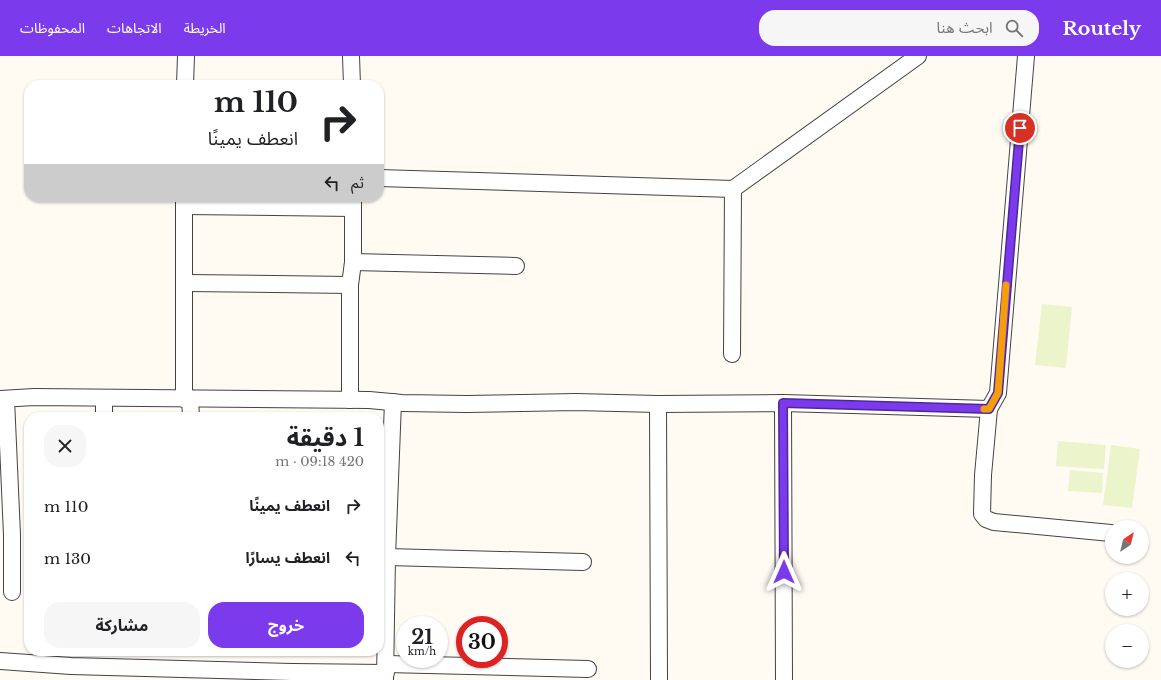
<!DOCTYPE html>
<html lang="ar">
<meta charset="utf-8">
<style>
body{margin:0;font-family:"Libre Baskerville","Noto Sans Arabic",serif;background:#f6f6f6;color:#202124;direction:rtl;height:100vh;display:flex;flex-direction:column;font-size:15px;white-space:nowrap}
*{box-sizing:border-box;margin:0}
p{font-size:13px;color:#757577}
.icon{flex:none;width:22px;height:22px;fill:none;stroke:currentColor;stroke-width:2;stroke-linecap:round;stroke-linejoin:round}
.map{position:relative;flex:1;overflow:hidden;direction:ltr}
.drawer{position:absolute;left:24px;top:356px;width:360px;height:244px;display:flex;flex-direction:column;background:#fff;border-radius:16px;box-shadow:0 1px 3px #0004;direction:rtl}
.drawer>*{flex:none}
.top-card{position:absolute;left:24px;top:24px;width:360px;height:122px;border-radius:16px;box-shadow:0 1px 3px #0004;direction:rtl;background:#fff;color:#202124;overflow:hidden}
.needle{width:26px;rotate:35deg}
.fabs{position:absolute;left:1105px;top:464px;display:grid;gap:8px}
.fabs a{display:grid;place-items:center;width:44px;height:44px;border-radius:50%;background:#fff;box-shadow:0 1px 3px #0004;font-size:20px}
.speed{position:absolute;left:396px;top:560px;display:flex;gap:8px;font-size:20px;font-weight:700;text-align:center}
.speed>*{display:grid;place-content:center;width:52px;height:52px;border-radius:50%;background:#fff;box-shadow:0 1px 3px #0004;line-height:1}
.speed small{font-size:10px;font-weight:400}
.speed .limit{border:6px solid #d22;background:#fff;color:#111}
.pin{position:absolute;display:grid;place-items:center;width:34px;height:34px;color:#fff;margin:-17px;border:2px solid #fff;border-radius:50%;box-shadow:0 1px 4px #0007}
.me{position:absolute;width:44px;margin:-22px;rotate:0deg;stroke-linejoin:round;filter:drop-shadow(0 0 3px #0008)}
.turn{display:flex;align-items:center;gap:14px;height:84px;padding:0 20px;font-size:18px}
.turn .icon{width:52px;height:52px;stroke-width:2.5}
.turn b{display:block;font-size:28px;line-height:34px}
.then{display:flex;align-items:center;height:38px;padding:0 20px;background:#0003;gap:8px;font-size:15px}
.round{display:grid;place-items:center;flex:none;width:42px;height:42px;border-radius:16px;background:#f6f6f6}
.overview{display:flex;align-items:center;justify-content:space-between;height:68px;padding:0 20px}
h1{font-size:24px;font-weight:700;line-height:30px}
.primary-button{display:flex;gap:8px;margin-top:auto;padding:8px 20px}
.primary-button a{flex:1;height:46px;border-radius:16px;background:#7c3aed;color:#fff;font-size:16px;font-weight:700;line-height:46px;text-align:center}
.primary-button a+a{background:#f6f6f6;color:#202124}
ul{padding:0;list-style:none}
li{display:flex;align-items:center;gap:12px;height:52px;padding:0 20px}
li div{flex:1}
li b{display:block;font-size:15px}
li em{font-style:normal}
header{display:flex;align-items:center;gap:24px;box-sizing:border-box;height:56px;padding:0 20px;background:#7c3aed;color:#fff}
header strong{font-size:19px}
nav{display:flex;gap:22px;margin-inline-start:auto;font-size:14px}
.search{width:280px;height:36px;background:#f6f6f6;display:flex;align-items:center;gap:10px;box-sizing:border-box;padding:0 14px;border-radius:16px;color:#757577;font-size:15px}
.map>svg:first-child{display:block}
.pitch{fill:#ecf4cb}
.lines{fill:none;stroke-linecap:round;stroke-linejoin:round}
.minor-casing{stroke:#434343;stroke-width:18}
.minor{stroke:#fff;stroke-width:16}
.route-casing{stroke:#51269a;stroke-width:10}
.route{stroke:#7c3aed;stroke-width:7}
.slow{stroke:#f59e0b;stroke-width:7}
</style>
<header>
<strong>Routely</strong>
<div class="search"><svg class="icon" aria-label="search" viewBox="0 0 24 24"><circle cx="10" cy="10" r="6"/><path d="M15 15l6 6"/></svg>ابحث هنا</div>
<nav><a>الخريطة</a><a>الاتجاهات</a><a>المحفوظات</a></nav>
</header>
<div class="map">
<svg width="1161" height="624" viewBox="0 0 1161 624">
<rect width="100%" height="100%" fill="#fffbf3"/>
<g class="pitch">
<path d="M1042 248 1072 251 1066 312 1035 309Z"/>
<path d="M1058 385 1106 389 1104 413 1056 410Z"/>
<path d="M1111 389 1140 393 1132 452 1103 449Z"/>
<path d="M1070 414 1103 417 1102 437 1068 435Z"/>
</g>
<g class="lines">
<g class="minor-casing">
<g id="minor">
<path d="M351 0 352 29"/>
<path d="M185 29 186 0"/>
<path d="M379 122 733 133 918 0"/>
<path d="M184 150 353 152"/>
<path d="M353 206 516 210"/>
<path d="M185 227 350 229"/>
<path d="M732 298 733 133"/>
<path d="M104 342V361"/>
<path d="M0 343 34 341 369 344 402 347 467 348 576 346 658 348 783 347 989 353 998 337 1026 0"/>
<path d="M6 343 12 479V536"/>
<path d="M184 343V141"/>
<path d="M190 343 191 361"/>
<path d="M350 344V229L353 206V141"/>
<path d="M783 347 784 624"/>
<path d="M658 348 659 624"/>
<path d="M989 353 983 419 982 458 986 463 994 466 1111 477"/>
<path d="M387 501 583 506"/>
<path d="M0 605 71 610 292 616V624"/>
<path d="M386 608 588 613"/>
<path d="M292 616 386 617"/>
<path d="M385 624 387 501 393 346"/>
</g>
</g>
<use href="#minor" class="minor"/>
</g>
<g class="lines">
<g class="route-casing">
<path id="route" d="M784 516 783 347 989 353 998 337 1020 72"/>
</g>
<use href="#route" class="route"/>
<path class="slow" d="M984 353H989L998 337 1006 229"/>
</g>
</svg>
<div class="fabs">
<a><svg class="needle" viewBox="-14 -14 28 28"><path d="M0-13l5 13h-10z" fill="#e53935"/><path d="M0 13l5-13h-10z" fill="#757577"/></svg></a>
<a>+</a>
<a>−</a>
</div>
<div class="speed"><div>21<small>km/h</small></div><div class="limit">30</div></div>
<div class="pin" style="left:1020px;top:72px;background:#d93025"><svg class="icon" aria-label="arrive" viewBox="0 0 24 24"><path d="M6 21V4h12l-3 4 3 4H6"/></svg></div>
<svg class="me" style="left:784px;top:516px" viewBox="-20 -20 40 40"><path d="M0-17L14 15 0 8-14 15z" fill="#7c3aed" stroke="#fff" stroke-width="4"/></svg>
<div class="top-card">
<div class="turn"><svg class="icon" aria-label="right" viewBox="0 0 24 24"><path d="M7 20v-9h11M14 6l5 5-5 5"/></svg><div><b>110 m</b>انعطف يمينًا</div></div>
<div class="then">ثم<svg class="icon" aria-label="left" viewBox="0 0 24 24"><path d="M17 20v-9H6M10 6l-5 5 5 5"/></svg></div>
</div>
<section class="drawer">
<div class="overview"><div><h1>1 دقيقة</h1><p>420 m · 09:18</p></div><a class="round"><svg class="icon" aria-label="close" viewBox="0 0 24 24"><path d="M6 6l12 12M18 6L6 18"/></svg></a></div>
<ul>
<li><svg class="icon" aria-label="right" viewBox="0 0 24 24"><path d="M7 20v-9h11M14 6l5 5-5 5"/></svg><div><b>انعطف يمينًا</b></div><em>110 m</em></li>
<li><svg class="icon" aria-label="left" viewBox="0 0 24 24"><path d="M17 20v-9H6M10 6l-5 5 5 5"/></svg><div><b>انعطف يسارًا</b></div><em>130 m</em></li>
</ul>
<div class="primary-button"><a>خروج</a><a>مشاركة</a></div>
</section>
</div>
